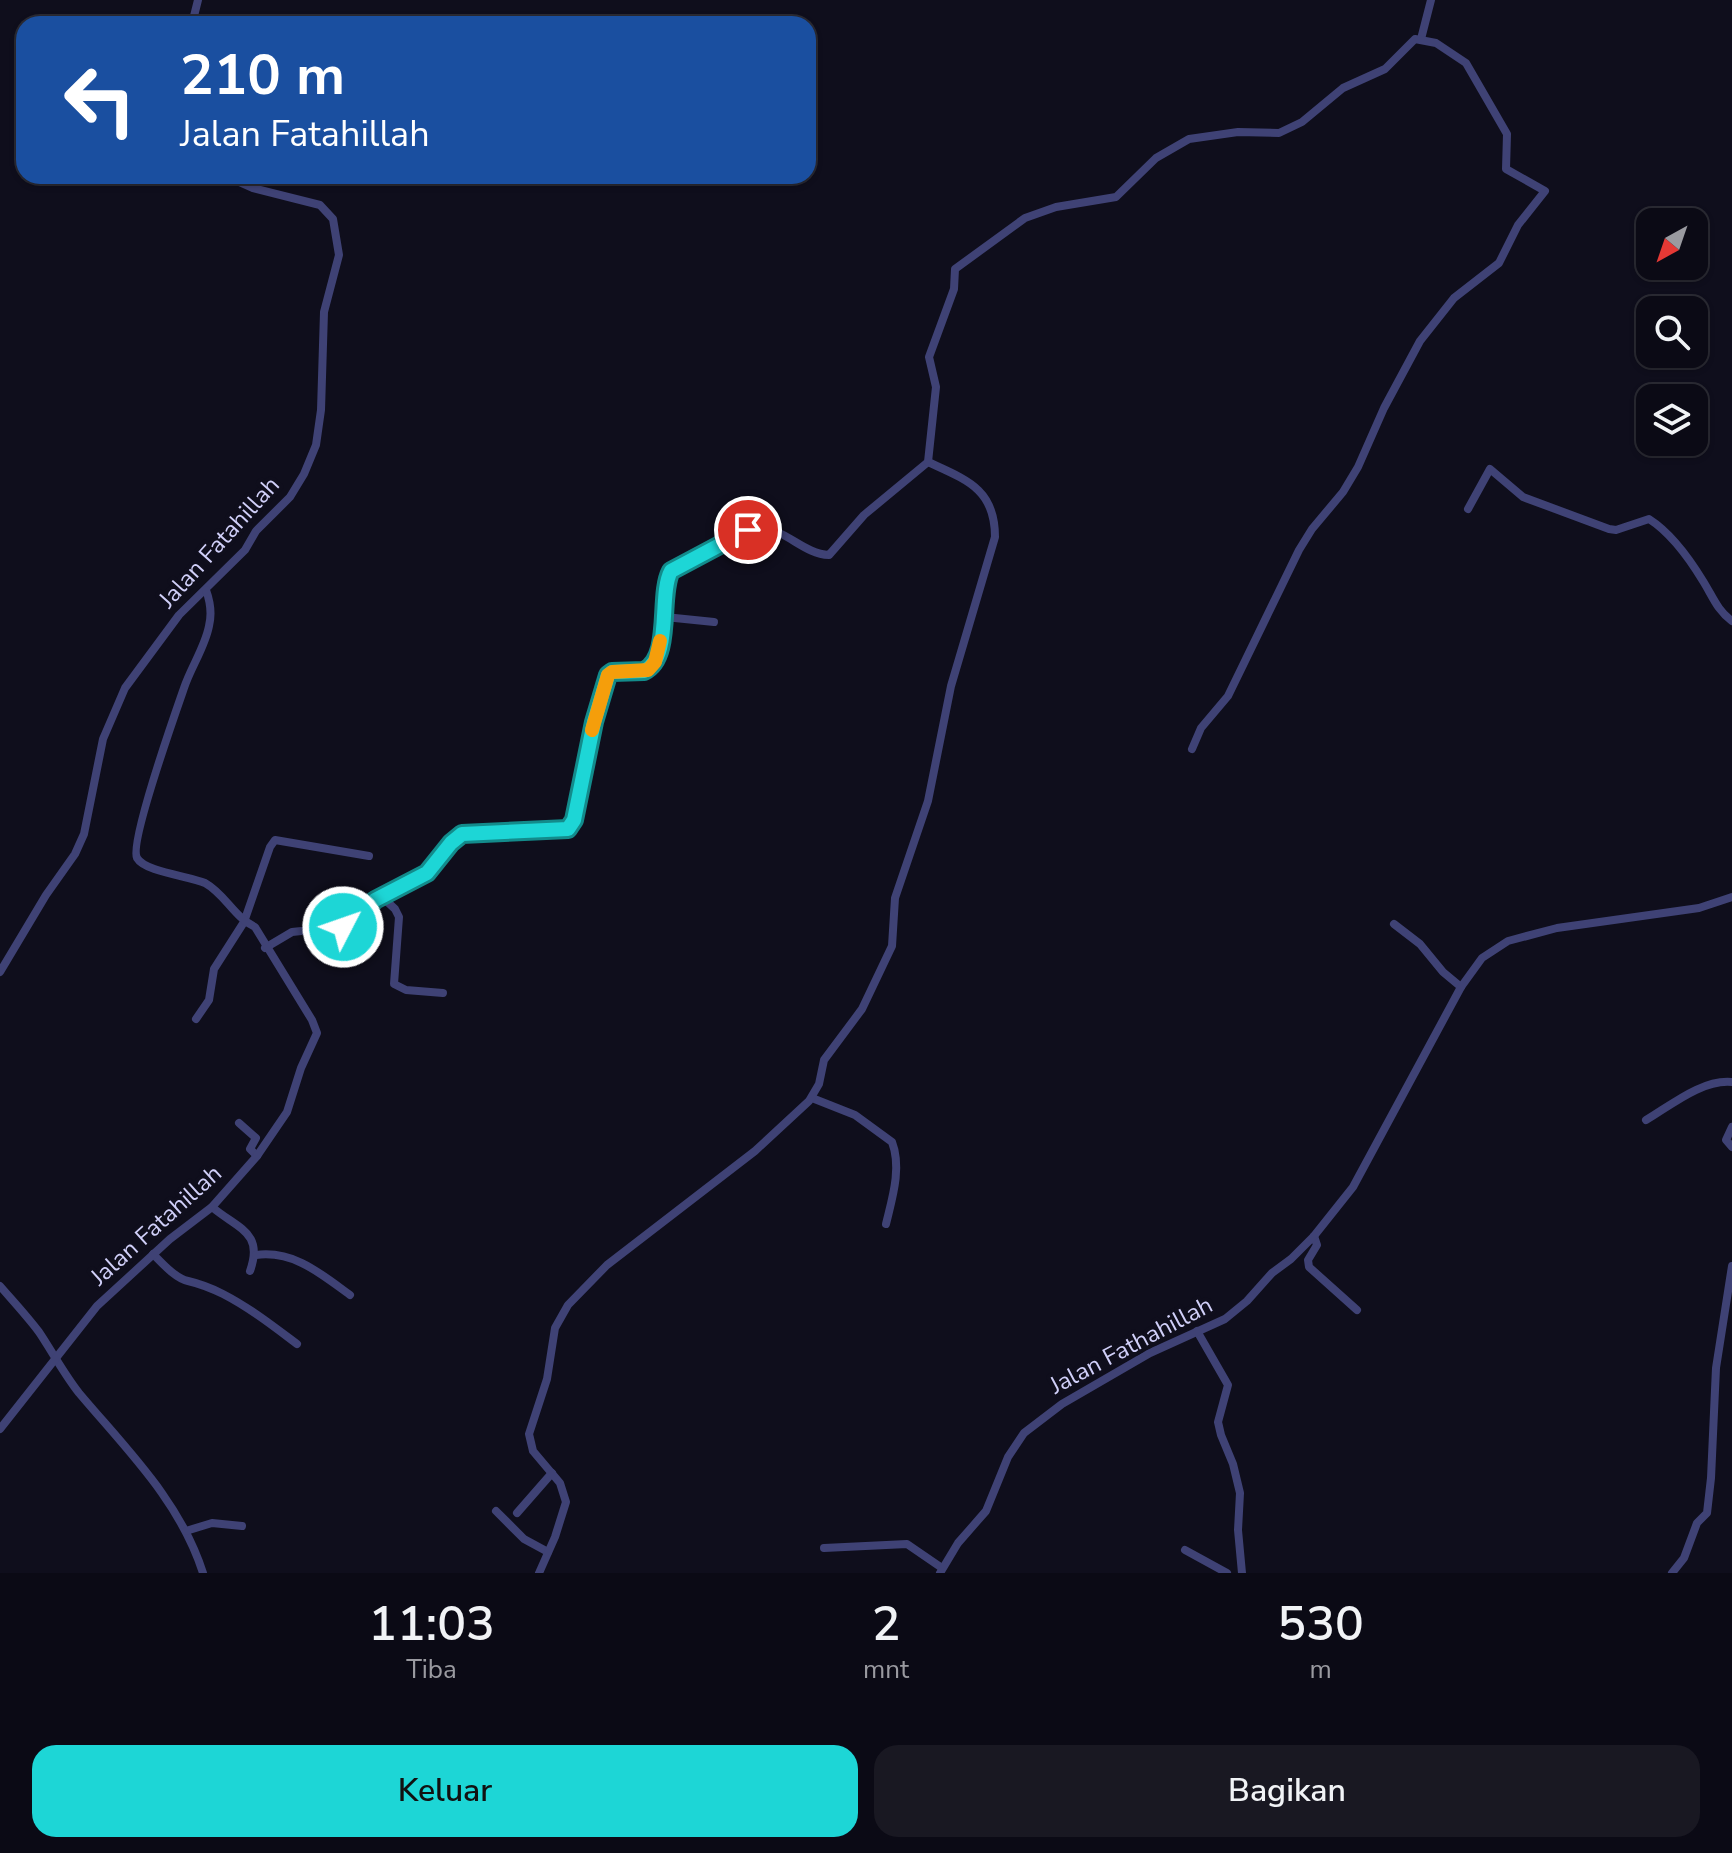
<!DOCTYPE html>
<html lang="id">
<style>
body{margin:0;font-family:"Nunito Sans",sans-serif;background:#191822;color:#f1f3f6;height:100vh;display:flex;flex-direction:column;font-size:30px;white-space:nowrap}
*{box-sizing:border-box;margin:0}
p{font-size:26px;color:#9a9aa0}
.icon{flex:none;width:44px;height:44px;fill:none;stroke:currentColor;stroke-width:2;stroke-linecap:round;stroke-linejoin:round}
.map{position:relative;height:1573px;overflow:hidden}
.sheet{display:flex;flex-direction:column;background:#0b0a15;flex:1}
.sheet>*{flex:none}
.banner{position:absolute;left:16px;top:16px;width:800px;height:168px;border-radius:24px;box-shadow:0 2px 6px #0004,0 0 0 2px #2b2b34;background:#1a4fa0;color:#fff;overflow:hidden}
.needle{width:52px;rotate:220deg}
.fabs{position:absolute;left:1636px;top:208px;display:grid;gap:16px}
.fabs a{display:grid;place-items:center;width:72px;height:72px;border-radius:16px;background:#0b0a15;box-shadow:0 2px 6px #0004,0 0 0 2px #2b2b34;font-size:40px}
.pin{position:absolute;display:grid;place-items:center;width:68px;height:68px;color:#fff;margin:-34px;border:4px solid #fff;border-radius:50%;box-shadow:0 2px 8px #0007}
.me{position:absolute;width:88px;margin:-44px;rotate:49deg;stroke-linejoin:round;filter:drop-shadow(0 0 6px #0008)}
.turn{display:flex;align-items:center;gap:28px;height:168px;padding:0 32px;font-size:36px}
.turn .icon{width:104px;height:104px;stroke-width:2.5}
.turn b{display:block;font-size:56px;line-height:68px}
.eta{display:flex;justify-content:space-evenly;align-items:center;height:136px;text-align:center}
.eta b{font-size:48px;font-weight:600;line-height:56px}
.action{display:flex;gap:16px;margin-top:auto;padding:16px 32px}
.action a{flex:1;height:92px;border-radius:24px;background:#1dd6d6;color:#111;font-size:32px;font-weight:600;line-height:92px;text-align:center}
.action a+a{background:#191822;color:#f1f3f6}
.map>svg:first-child{display:block}
.lines{fill:none;stroke-linecap:round;stroke-linejoin:round}
.street{stroke:#3f4275;stroke-width:8}
.route-casing{stroke:#138b8b;stroke-width:20}
.route{stroke:#1dd6d6;stroke-width:14}
.slow{stroke:#f59e0b;stroke-width:14}
.labels{text-anchor:middle;dominant-baseline:central;stroke-width:8;stroke-linejoin:round;paint-order:stroke}
.street-label{font-size:24px;fill:#d0cff8;stroke:#0f0e1c}
</style>
<div class="map">
<svg width="1732" height="1573" viewBox="0 0 1732 1573">
<rect width="100%" height="100%" fill="#0f0e1c"/>
<g class="lines">
<g class="street">
<path d="M192 24 198 0"/>
<path d="M1421 39 1431 0"/>
<path d="M1468 509 1490 469 1523 497 1609 529 1616 530 1649 519C1671 533 1689 558 1703 581 1713 597 1717 610 1732 621"/>
<path d="M665 617 714 622"/>
<path d="M382 897 395 909 399 917 394 984 406 990 443 993"/>
<path d="M1394 924 1420 944 1443 972 1461 987"/>
<path d="M265 948 292 932 348 926 375 900 427 873 451 843 462 834 568 829C590 799 586 691 612 672L644 671C673 657 658 595 671 571L756 528C784 526 802 554 829 555L864 515 928 462 936 387 929 357 954 289 955 269 1025 218 1056 207 1116 197 1156 158 1189 139 1238 132 1279 133 1302 122 1343 88 1385 69 1415 39 1436 43 1466 63 1507 134 1506 169 1545 191 1518 225 1499 263 1454 298 1420 341 1384 408 1358 467 1343 492 1312 529 1299 550 1228 696 1201 728 1192 749"/>
<path d="M0 972 46 895 75 854 84 834 103 739 125 688 179 615 245 550 256 531 290 497 304 474 316 445 321 410 324 312 339 255 333 219 320 205 253 188 226 176"/>
<path d="M196 1019 209 1000 214 969 244 922 270 847 275 840 369 856"/>
<path d="M812 1098 855 1115 892 1142C902 1168 892 1199 886 1224"/>
<path d="M1646 1120C1670 1106 1702 1079 1732 1082"/>
<path d="M239 1123 256 1138 250 1149 257 1156"/>
<path d="M1732 1127 1726 1140 1732 1147"/>
<path d="M212 1207C238 1229 264 1232 250 1271"/>
<path d="M1314 1236 1317 1245 1308 1260 1309 1267 1357 1310"/>
<path d="M153 1254C162 1263 175 1278 188 1281 201 1284 211 1288 223 1294 250 1308 273 1326 297 1344"/>
<path d="M256 1255C294 1250 321 1274 350 1295"/>
<path d="M0 1286C13 1301 27 1316 39 1332 53 1353 64 1374 79 1393 127 1450 180 1501 203 1573"/>
<path d="M1197 1331 1228 1385 1218 1422 1221 1435 1233 1464 1240 1493 1238 1530 1242 1573"/>
<path d="M0 1429 97 1306 170 1239 212 1207 257 1156 287 1112 301 1068 317 1033 312 1020 255 927C234 917 225 894 205 883 189 876 145 872 137 858 129 844 176 711 184 688 191 667 205 647 209 626 212 614 210 601 206 590"/>
<path d="M496 1511 524 1539 548 1552"/>
<path d="M517 1513 552 1473"/>
<path d="M186 1531 212 1523 242 1526"/>
<path d="M824 1548 907 1544 942 1568"/>
<path d="M1185 1550 1227 1573"/>
<path d="M539 1573 555 1537 566 1502 560 1483 533 1451 529 1434 547 1379 555 1328 568 1305 607 1265 755 1151 809 1101 819 1084 824 1060 862 1009 892 946 895 898 928 801 951 686 995 537C995 489 967 480 928 462"/>
<path d="M940 1573 958 1543 986 1511 1008 1457 1024 1433 1062 1404 1150 1353 1225 1319 1247 1301 1272 1273 1291 1259 1314 1236 1353 1187 1461 987 1482 958 1508 941 1557 928 1699 908 1732 897"/>
<path d="M1672 1573 1684 1558 1697 1523 1707 1513 1711 1478 1716 1368 1732 1266"/>
</g>
</g>
<g class="lines">
<g class="route-casing">
<path id="route" d="M343 927 354 922 375 900 427 873 451 843 462 834 568 829 574 820 594 722 608 675 612 672 644 671C673 657 658 595 671 571L748 530"/>
</g>
<use href="#route" class="route"/>
<path class="slow" d="M592 730 608 675 612 672 648 670 655 662 660 641"/>
</g>
<g class="labels">
<g class="street-label">
<text transform="translate(219 542) rotate(-48)">Jalan Fatahillah</text>
<text transform="translate(156 1225) rotate(-42)">Jalan Fatahillah</text>
<text transform="translate(1131 1345) rotate(-28)">Jalan Fathahillah</text>
</g>
</g>
</svg>
<div class="fabs">
<a><svg class="needle" viewBox="-14 -14 28 28"><path d="M0-13l5 13h-10z" fill="#e53935"/><path d="M0 13l5-13h-10z" fill="#9a9aa0"/></svg></a>
<a><svg class="icon" aria-label="search" viewBox="0 0 24 24"><circle cx="10" cy="10" r="6"/><path d="M15 15l6 6"/></svg></a>
<a><svg class="icon" aria-label="layers" viewBox="0 0 24 24"><path d="M12 4l9 5-9 5-9-5zM3 14l9 5 9-5"/></svg></a>
</div>
<div class="pin" style="left:748px;top:530px;background:#d93025"><svg class="icon" aria-label="arrive" viewBox="0 0 24 24"><path d="M6 21V4h12l-3 4 3 4H6"/></svg></div>
<svg class="me" style="left:343px;top:927px" viewBox="-20 -20 40 40"><circle r="17" fill="#1dd6d6" stroke="#fff" stroke-width="3"/><path d="M0-11L8 9 0 5-8 9z" fill="#fff"/></svg>
<div class="banner">
<div class="turn"><svg class="icon" aria-label="left" viewBox="0 0 24 24"><path d="M17 20v-9H6M10 6l-5 5 5 5"/></svg><div><b>210 m</b>Jalan Fatahillah</div></div>
</div>
</div>
<section class="sheet">
<div class="eta">
<div><b>11:03</b><p>Tiba</p></div>
<div><b>2</b><p>mnt</p></div>
<div><b>530</b><p>m</p></div>
</div>
<div class="action"><a>Keluar</a><a>Bagikan</a></div>
</section>
